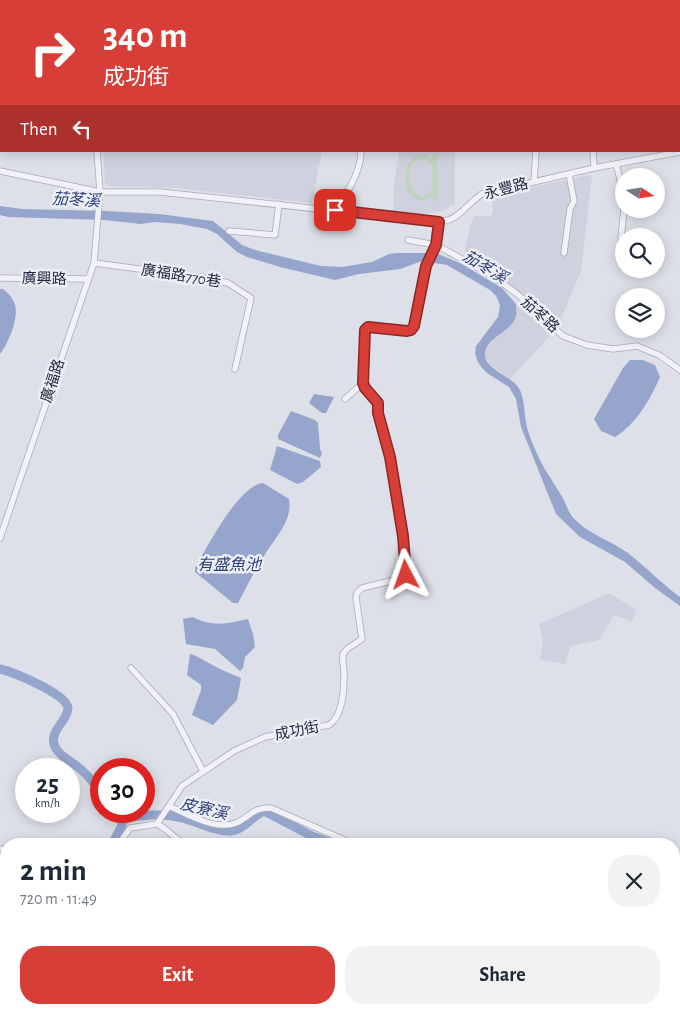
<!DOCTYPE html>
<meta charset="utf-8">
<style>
body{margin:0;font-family:"Alegreya Sans","Noto Sans TC",sans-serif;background:#f2f2f3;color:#1f2937;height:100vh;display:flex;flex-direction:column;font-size:19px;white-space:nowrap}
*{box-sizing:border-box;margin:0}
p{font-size:16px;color:#747a83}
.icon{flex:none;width:28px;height:28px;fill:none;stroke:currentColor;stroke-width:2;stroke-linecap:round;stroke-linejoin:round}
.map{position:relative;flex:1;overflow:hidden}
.drawer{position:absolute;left:0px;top:838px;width:680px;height:176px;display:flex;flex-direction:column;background:#fff;border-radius:20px 20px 0 0;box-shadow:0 2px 12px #0003}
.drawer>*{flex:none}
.guide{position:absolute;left:0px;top:0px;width:680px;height:152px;box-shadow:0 2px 12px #0003;background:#d83e38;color:#fff;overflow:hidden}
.needle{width:32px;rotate:102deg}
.buttons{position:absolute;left:615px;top:168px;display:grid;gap:10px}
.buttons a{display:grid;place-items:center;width:50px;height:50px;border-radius:50%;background:#fff;box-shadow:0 2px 12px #0003;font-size:25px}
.speed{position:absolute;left:15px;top:758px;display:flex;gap:10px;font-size:25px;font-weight:700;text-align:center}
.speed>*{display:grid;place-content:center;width:65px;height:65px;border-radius:50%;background:#fff;box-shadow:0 2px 12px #0003;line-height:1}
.speed small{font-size:12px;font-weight:400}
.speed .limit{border:8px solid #d22;background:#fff;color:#111}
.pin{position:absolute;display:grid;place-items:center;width:42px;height:42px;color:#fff;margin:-21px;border-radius:10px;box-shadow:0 2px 8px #0006}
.me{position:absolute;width:55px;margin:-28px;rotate:356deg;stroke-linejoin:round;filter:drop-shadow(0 0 4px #0008)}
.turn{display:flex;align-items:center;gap:18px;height:105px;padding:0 20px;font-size:22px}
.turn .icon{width:65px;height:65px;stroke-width:2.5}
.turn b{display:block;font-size:35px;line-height:42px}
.then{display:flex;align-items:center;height:48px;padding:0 20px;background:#0003;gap:10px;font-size:19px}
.round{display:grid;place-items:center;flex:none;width:52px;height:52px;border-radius:20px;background:#f2f2f3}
.summary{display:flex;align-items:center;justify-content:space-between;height:85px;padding:0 20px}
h1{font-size:30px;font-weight:600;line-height:38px}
.cta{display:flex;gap:10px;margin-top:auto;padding:10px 20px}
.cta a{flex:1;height:58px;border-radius:20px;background:#d83e38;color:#fff;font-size:20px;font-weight:600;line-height:58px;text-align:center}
.cta a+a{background:#f2f2f3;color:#1f2937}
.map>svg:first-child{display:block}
.built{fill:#cfd2de}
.green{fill:#bfd3be;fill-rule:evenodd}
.water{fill:#95a5cc}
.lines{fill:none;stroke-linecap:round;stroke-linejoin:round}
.river{stroke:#95a5cc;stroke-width:9}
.minor-casing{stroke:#a7a9b6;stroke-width:7}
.minor{stroke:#f1f1f7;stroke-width:5.5}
.route-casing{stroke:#8c2824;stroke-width:12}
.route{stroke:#d83e38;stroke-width:9}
.labels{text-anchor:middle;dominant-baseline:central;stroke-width:5;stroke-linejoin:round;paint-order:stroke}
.street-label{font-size:15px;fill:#262a40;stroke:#edeff6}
.water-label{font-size:16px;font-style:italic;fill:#2d4077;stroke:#edeff6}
</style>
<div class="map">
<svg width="680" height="1013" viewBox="0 0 680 1013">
<rect width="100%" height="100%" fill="#dee0e9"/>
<g class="built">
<path d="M103 151H322L312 203 174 188 108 186 105 183Z"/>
<path d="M399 151H455V204L441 212 418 214 393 211 394 184Z"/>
<path d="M589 175 592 177 581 271 558 326H555L494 275 464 255 471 223 475 216H491L493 212 492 196Z"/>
<path d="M516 304 551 335 510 379 491 366 486 360 485 354 487 347 516 311Z"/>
<path d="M609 593 636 610 632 622 614 615 599 640 571 646 565 664 540 660 543 640 539 624Z"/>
</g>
<g class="green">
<path d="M420 154 426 155 432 159V154H437L438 201H433V196C405 216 394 162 420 154ZM423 159 428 161 432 166 433 187 429 194 422 197C410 193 407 174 412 164 414 160 419 160 423 159Z"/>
<path d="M137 1008H216L199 1013H130Z"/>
</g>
<g class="water">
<path d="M0 206 22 209 105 211 159 214 213 221 242 245 255 250 321 266 342 267 372 262 389 254 396 253H436L462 264 502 288 516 304C516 309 517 314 515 319 509 333 484 338 485 356 486 370 513 376 520 390 525 401 524 415 527 427 530 439 537 454 543 466 549 476 555 485 561 495 565 501 567 509 571 515 585 533 610 540 628 553 646 567 662 584 680 597V606L655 588 625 562 580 537 556 514 521 427 516 399 509 387 487 373 481 367 477 360 475 353 476 346 498 317 500 305 496 296 490 290 447 265 422 261 400 269 359 274 335 280 280 267 247 257 237 252 217 234 207 229 180 224 155 222 141 224 104 220 8 217 0 215Z"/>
<path d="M0 289H3C9 294 13 298 15 305 19 318 8 344 0 354Z"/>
<path d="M630 360H643L655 365 660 377C650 400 636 424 615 437L601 431 594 419 623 368Z"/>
<path d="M314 394 334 397 326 413H322L309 403Z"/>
<path d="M291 411 315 420 318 423 320 449 322 453 320 458 278 439V435Z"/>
<path d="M277 446 320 461 321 467 303 482 297 484 270 470Z"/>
<path d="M263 483 289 499C293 519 277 536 267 551 256 568 247 586 238 603H233L195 572V568C208 546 238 486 263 483Z"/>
<path d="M193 617C212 627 227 624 248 619L253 634 255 647 245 657 243 668 240 671 215 649 186 644 183 619Z"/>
<path d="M190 654 194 655 220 669 241 678 237 700 213 725 192 715 201 690V685L187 675Z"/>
</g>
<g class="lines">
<g class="river">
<path d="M0 669C13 672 67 694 68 708 68 721 48 731 55 747 60 757 70 760 78 767 87 774 94 783 101 792"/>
<path d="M124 818C142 816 160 813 178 817 195 820 214 832 231 831 244 830 253 815 264 811L312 836 333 844"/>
<path d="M112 844 121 827 124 818"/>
<path d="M674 934H680"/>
<path d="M24 1013 25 1008"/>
</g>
<g class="minor-casing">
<g id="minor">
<path d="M85 0V1"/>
<path d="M350 0 351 1"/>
<path d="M436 1 437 0"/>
<path d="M627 1 628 0"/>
<path d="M0 20H1"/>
<path d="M593 151 594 168"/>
<path d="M616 164 624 194"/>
<path d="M0 171 100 192H160L439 222C460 220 465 205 482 194L594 168 680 152"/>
<path d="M534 181 536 151"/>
<path d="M335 210C347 193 361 172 361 151"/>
<path d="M229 231 275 235 279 204"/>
<path d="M621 238 624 209"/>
<path d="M408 240 436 245 488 273 516 293 563 336 587 345 613 349 637 346 659 355 680 370"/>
<path d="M564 253 570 209 574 201 569 174"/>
<path d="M94 263 208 278 228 283 251 298 235 369"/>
<path d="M0 278 88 279"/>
<path d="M345 399 363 383"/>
<path d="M0 538 94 263 100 192 97 151"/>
<path d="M131 668 173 714 203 771"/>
<path d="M169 806C187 814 216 831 236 823 250 817 253 807 271 808L354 844"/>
<path d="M157 824C168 829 174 839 186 844"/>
<path d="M119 844 130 828 157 824 182 786 234 751 265 737 329 725C343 716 344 690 344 674 344 667 342 661 343 654L347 649 362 639 356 598 357 593 362 588 403 578 406 575 403 535 389 457 378 413V403L365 388 363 383 365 330 368 327 407 331 411 330 414 326 426 266 436 245 439 222"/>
<path d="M0 849H3"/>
<path d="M674 927 680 926"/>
<path d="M29 1013 30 1008"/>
</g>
</g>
<use href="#minor" class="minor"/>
</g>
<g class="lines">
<g class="route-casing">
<path id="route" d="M335 210 439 222 436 245 426 266 414 326 411 330 407 331 368 327 365 330 363 383 365 388 378 403V413L390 457 403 536 406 575"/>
</g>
<use href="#route" class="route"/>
</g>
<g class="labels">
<g class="street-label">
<text transform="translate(506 189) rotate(-15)">永豐路</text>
<text transform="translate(181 276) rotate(9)">廣福路770巷</text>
<text transform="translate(44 279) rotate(1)">廣興路</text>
<text transform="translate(540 315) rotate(42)">茄苳路</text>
<text transform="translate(53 381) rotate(-72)">廣福路</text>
<text transform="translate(297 731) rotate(-11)">成功街</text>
</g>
<g class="water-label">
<text transform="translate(76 200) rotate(3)">茄苳溪</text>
<text transform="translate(485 267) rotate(31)">茄苳溪</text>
<text x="229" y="565">有盛魚池</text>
<text transform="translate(204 809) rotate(13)">皮寮溪</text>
</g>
</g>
</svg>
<div class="buttons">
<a><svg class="needle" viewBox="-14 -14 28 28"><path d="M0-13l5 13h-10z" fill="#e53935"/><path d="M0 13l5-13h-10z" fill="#747a83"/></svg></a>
<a><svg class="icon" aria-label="search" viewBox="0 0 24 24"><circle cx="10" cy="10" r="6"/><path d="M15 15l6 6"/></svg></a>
<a><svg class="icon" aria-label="layers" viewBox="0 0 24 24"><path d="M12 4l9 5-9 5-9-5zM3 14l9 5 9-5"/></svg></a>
</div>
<div class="speed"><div>25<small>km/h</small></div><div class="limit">30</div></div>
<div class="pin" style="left:335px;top:210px;background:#d93025"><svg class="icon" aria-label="arrive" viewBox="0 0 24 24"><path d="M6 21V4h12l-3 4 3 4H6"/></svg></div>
<svg class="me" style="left:406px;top:575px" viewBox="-20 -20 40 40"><path d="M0-17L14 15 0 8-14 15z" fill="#d83e38" stroke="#fff" stroke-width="4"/></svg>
<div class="guide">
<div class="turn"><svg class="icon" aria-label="right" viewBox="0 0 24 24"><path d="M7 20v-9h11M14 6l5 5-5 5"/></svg><div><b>340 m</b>成功街</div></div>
<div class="then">Then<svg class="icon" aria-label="left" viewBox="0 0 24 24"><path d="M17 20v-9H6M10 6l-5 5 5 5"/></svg></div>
</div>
<section class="drawer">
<div class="summary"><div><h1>2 min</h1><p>720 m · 11:49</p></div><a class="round"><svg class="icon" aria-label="close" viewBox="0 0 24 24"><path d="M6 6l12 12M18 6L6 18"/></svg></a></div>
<div class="cta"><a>Exit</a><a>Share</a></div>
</section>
</div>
